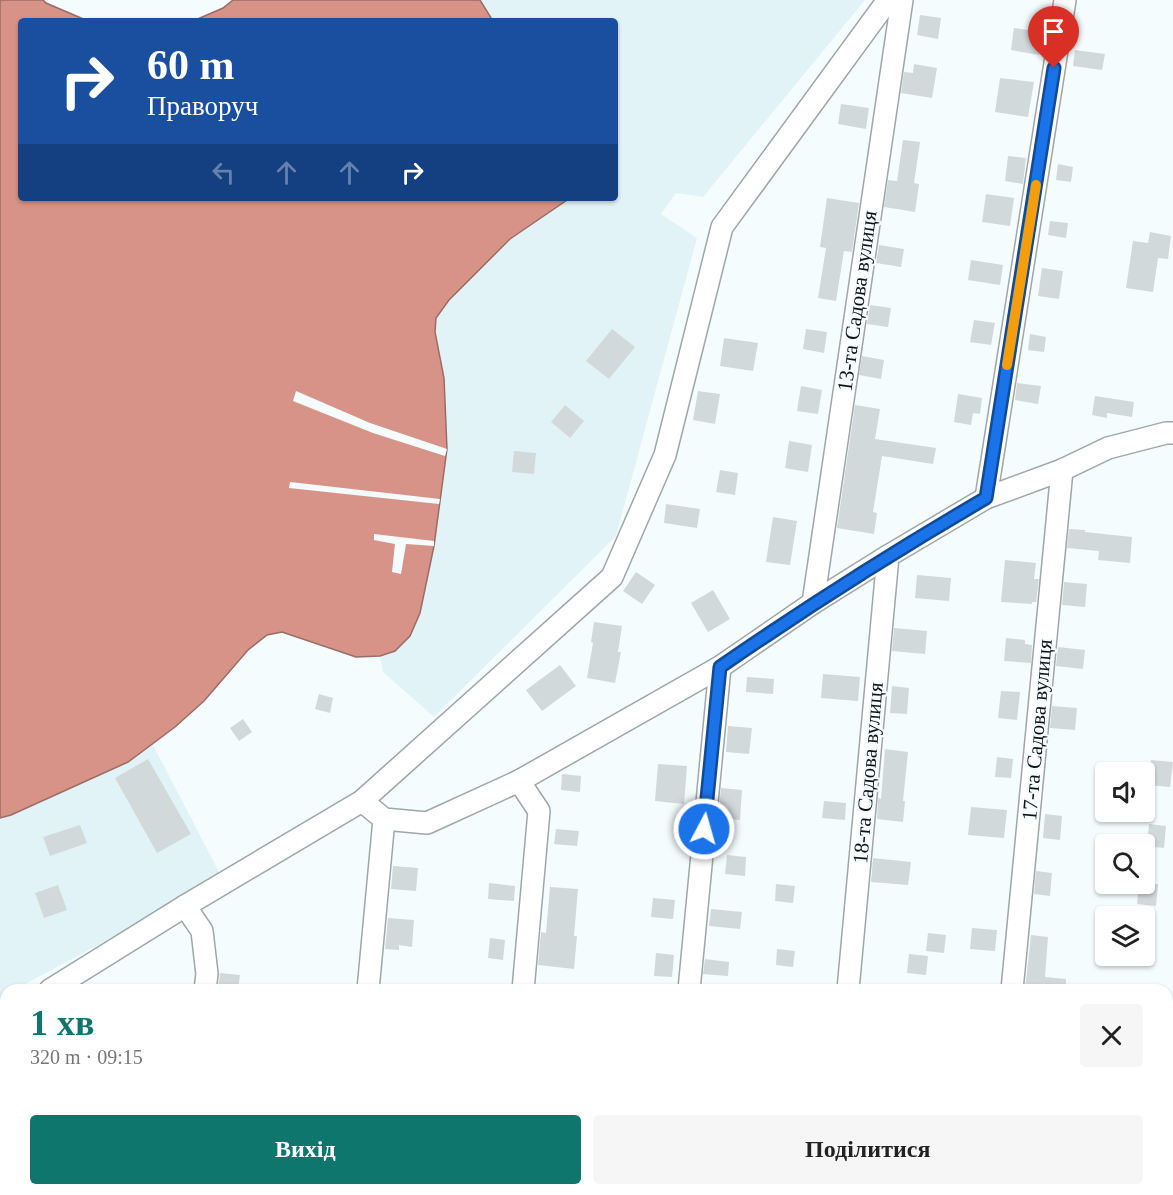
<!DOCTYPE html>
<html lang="uk">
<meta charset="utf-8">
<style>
body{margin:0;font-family:Georgia,serif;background:#f6f6f6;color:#222;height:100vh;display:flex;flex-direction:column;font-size:22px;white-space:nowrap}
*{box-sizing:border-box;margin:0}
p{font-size:20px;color:#767676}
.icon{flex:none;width:33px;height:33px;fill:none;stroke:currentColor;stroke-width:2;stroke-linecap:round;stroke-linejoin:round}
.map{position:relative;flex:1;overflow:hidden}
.panel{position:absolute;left:0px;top:984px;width:1173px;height:212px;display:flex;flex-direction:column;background:#fff;border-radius:18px 18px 0 0;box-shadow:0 2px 4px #0004}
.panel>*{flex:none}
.guide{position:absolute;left:18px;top:18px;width:600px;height:183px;border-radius:6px;box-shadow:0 2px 4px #0004;background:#1a4fa0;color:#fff;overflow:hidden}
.tools{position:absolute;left:1095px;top:762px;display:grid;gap:12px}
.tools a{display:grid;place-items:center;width:60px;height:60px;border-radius:6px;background:#fff;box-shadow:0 2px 4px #0004;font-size:30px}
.pin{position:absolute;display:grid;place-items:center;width:51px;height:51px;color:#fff;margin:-62px -26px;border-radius:50% 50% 50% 0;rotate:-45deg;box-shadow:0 0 6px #0007}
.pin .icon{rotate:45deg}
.me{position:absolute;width:66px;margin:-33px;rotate:6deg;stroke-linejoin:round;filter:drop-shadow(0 0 4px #0008)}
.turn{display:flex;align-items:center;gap:21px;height:126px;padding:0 30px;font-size:27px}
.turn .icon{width:78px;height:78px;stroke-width:2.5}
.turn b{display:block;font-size:42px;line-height:51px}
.lanes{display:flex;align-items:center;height:57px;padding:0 30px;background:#0003;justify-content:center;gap:30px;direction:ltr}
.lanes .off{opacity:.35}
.round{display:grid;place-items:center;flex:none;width:63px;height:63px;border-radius:6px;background:#f6f6f6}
.headline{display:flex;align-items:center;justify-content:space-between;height:102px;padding:0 30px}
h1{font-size:36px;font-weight:600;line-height:45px;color:#0f766e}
.button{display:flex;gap:12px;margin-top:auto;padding:12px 30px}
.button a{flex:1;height:69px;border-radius:6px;background:#0f766e;color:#fff;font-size:24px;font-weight:600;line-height:69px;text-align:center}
.button a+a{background:#f6f6f6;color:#222}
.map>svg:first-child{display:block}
.built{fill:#e2f3f8}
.water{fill:#d79388;stroke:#9b6c65;stroke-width:1.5}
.pier{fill:#f4fcfe}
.building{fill:#d2d9db}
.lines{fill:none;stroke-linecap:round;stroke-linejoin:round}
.minor-casing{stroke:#9fa6a8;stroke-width:24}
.minor{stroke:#fff;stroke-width:21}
.route-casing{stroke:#114b97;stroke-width:15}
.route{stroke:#1a73e8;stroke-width:10}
.slow{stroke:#f59e0b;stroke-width:10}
.labels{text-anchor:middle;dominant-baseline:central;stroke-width:4.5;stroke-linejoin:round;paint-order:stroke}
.street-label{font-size:21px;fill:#101213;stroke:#f4fcfe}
</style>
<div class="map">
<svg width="1173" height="1195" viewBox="0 0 1173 1195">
<rect width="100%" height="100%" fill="#f4fcfe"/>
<g class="built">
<path d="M480 0H865L703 197 676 193 661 214 697 238 616 536 434 717 383 672 380 656 395 651 420 613 434 546 447 449 440 352 435 332 436 318 449 300 510 239 570 198H615V21H493Z"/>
<path d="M152 743 220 874 143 921 14 990H6V994L0 998V818L11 815 128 762Z"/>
</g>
<g class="water">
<path d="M0 0H43L46 3 88 21H21V198H570L510 239 449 300 436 318 435 332 444 378 447 449 434 546 420 613 410 636 395 651 380 656 356 657 282 632 267 635 248 650 204 701 175 727 128 762 11 815 0 818Z"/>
<path d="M233 0H480L493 21H193L223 8Z"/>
</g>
<g class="pier">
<path d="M296 391 370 423 447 449 445 456 373 433 293 401Z"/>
<path d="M290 482 440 499 439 504 289 488Z"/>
<path d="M374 534 434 541V546L406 544 401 574 392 572 395 544 374 540Z"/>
</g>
<g class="building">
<path d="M920 15 941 18 938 39 917 35Z"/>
<path d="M1014 28 1042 32 1039 55 1011 50Z"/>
<path d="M1075 50 1105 54 1102 70 1073 66Z"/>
<path d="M914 64 937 68 932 98 901 93 904 72 913 73Z"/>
<path d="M1000 78 1034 82 1028 117 995 112Z"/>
<path d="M841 104 869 108 866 129 838 124Z"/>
<path d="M903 140 920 142 914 183 919 184 915 212 884 207 888 180 897 181Z"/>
<path d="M1008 156 1026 158 1023 184 1005 181Z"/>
<path d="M1058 164 1073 167 1071 182 1056 180Z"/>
<path d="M986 194 1014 198 1010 226 982 222Z"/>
<path d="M827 198 859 203 852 252 844 251 836 301 818 298 826 248 820 247Z"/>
<path d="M1050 221 1068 223 1066 238 1048 235Z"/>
<path d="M1150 232 1171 236 1168 259 1158 258 1153 292 1126 288 1133 241 1148 243Z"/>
<path d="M879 245 904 249 901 267 876 263Z"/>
<path d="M971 260 1003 265 1000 285 968 280Z"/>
<path d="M1042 268 1063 271 1059 299 1038 296Z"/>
<path d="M870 305 891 308 888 327 867 324Z"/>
<path d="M974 320 995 323 991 345 970 342Z"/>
<path d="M612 329 635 347 609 379 586 361Z"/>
<path d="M806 329 827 332 824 353 803 349Z"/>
<path d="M1030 334 1046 337 1044 352 1028 350Z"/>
<path d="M724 338 758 343 753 371 720 366Z"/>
<path d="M862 356 884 360 881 379 859 375Z"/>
<path d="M1017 383 1041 386 1038 404 1015 400Z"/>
<path d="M801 386 822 390 818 414 797 411Z"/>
<path d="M698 391 720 394 715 424 693 420Z"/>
<path d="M958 394 982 398 980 414 973 413 971 425 954 422Z"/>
<path d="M1095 396 1134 402 1132 417 1107 413V418L1092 415Z"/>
<path d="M565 405 584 421 570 438 551 422Z"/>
<path d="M855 405 880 409 875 439 936 448 933 464 882 456 873 512 877 513 874 534 837 528Z"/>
<path d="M789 441 812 445 808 472 785 468Z"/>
<path d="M514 451 536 453 534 474 512 472Z"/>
<path d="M720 470 738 473 735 495 716 492Z"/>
<path d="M666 504 700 509 697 528 664 523Z"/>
<path d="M773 517 797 521 790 565 766 562Z"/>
<path d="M1069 529 1085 530V532L1132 537 1130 563 1098 560 1099 551 1067 548Z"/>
<path d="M1005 560 1036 563 1034 579H1039L1036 602H1032V604L1001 602Z"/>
<path d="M636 572 655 585 642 604 623 591Z"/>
<path d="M917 575 951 578 949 601 915 598Z"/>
<path d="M1064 582 1087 584 1085 607 1062 605Z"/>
<path d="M713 590 730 619 708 632 691 603Z"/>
<path d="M594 622 622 626 618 652H621L615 683 587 678 593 643 591 642Z"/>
<path d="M894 628 927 631 925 654 892 651Z"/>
<path d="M1006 638 1025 640V644L1032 645 1031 663 1004 661Z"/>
<path d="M1058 647 1085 650 1083 669 1056 666Z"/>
<path d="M560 665 576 686 542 711 526 690Z"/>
<path d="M823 674 860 677 858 701 821 698Z"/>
<path d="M747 677 774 679 773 694 746 692Z"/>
<path d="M892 686 909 688 907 714 890 713Z"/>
<path d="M1001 691 1020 692 1017 720 998 718Z"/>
<path d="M319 694 333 698 330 713 315 709Z"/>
<path d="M1052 706 1077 708 1075 730 1050 728Z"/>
<path d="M243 719 252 732 239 741 230 728Z"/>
<path d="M728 726 752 728 749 754 726 752Z"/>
<path d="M885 749 908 752 903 801H905L903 822 877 819 878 798 881 799Z"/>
<path d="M997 757 1013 759 1011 778 995 777Z"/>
<path d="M148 759 191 834 157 853 115 778Z"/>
<path d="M1151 760 1173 762 1170 787 1149 785Z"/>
<path d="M658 764 687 766 684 804 655 801Z"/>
<path d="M562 774 581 776 580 792 561 790Z"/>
<path d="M721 788 742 790 740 820 718 818Z"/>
<path d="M824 801 846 803 845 820 822 818Z"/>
<path d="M971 807 1007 810 1004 838 968 835Z"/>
<path d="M1045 814 1062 816 1060 840 1043 838Z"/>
<path d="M1149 824 1166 826 1164 848 1147 846Z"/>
<path d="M80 825 87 843 50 856 43 837Z"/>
<path d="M556 829 579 831 577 846 554 844Z"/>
<path d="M727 855 746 857 745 876 725 874Z"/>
<path d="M873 858 911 862 908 885 871 882Z"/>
<path d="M393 866 418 868 416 891 391 889Z"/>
<path d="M1036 871 1052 873 1050 896 1034 894Z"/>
<path d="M489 883 515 886 514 901 488 899Z"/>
<path d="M776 884 795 886 793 903 775 901Z"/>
<path d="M1139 884H1158L1156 906 1137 904Z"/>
<path d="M58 885 67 910 44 918 35 893Z"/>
<path d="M550 887 578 889 574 936H577L574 969 538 965 541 932 546 933Z"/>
<path d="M653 898 675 900 673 919 651 917Z"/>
<path d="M711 909 742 912 740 929 709 926Z"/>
<path d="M388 918 414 920 412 947 399 945V950L385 949Z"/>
<path d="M972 928 997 930 995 951 970 949Z"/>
<path d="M928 933 946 935 944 953 926 951Z"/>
<path d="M1031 935 1048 937 1045 977 1066 979V990H1025Z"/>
<path d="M490 938 505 940 503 960 488 958Z"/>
<path d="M777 949 795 951 793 967 776 965Z"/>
<path d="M656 953 674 955 672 977 654 976Z"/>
<path d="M909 954 928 956 926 975 907 973Z"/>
<path d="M705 959 729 962 728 976 703 974Z"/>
<path d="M220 973 240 975 238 990H218Z"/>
</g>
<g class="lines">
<g class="minor-casing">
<g id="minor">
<path d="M986 498 1065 0"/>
<path d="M813 603 902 0"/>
<path d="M519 781 539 811 523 990"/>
<path d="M362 801 384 819 427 823 519 781 720 667 813 603 888 556 986 498 1062 470 1108 448 1166 433H1173"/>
<path d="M185 906 202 931 207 974 205 990"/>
<path d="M50 990 185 906 362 801 612 577 665 455 722 227 888 0"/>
<path d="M368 990 384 819"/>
<path d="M689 990 720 667"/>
<path d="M848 990 888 556"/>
<path d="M1012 990 1062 470"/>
<path d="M1 1021 6 1027"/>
<path d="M1167 1141 1173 1072"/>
<path d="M19 1195 20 1190"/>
<path d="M184 1195 185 1190"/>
<path d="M350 1195 351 1190"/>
<path d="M506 1195V1190"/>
<path d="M669 1195 670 1190"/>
<path d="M829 1195V1190"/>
<path d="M992 1195 993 1190"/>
<path d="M1162 1195 1163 1190"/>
</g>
</g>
<use href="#minor" class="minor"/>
</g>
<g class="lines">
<g class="route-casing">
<path id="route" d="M704 829 720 667C807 607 895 551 986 498L1054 68"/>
</g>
<use href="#route" class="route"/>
<path class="slow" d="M1007 365 1036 185"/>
</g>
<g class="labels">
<g class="street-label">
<text transform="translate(857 301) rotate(-82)">13-та Садова вулиця</text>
<text transform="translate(1037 730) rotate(-85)">17-та Садова вулиця</text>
<text transform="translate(868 773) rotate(-85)">18-та Садова вулиця</text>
</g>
</g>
</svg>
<div class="tools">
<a><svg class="icon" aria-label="sound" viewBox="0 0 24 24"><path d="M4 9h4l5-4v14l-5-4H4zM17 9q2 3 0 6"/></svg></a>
<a><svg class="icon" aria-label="search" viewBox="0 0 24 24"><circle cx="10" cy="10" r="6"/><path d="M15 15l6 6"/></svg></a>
<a><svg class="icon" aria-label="layers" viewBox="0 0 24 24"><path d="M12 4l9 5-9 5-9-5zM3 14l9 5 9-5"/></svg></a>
</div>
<div class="pin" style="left:1054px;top:68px;background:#d93025"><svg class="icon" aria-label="arrive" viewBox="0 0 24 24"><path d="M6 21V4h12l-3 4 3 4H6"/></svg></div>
<svg class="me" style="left:704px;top:829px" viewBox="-20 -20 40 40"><circle r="17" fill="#1a73e8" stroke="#fff" stroke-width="3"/><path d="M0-11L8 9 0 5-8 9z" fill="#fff"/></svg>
<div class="guide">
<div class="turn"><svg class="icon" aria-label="right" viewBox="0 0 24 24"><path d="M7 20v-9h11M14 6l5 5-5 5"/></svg><div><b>60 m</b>Праворуч</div></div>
<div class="lanes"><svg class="icon off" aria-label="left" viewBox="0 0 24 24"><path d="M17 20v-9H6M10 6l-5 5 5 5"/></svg><svg class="icon off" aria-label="ahead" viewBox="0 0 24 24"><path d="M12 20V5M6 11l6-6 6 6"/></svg><svg class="icon off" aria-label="ahead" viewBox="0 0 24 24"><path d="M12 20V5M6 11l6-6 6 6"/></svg><svg class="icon" aria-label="right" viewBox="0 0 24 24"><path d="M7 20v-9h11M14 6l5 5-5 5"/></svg></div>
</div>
<section class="panel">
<div class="headline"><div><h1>1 хв</h1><p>320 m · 09:15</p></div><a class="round"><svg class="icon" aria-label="close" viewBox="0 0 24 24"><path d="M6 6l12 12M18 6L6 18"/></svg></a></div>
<div class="button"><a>Вихід</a><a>Поділитися</a></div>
</section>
</div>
